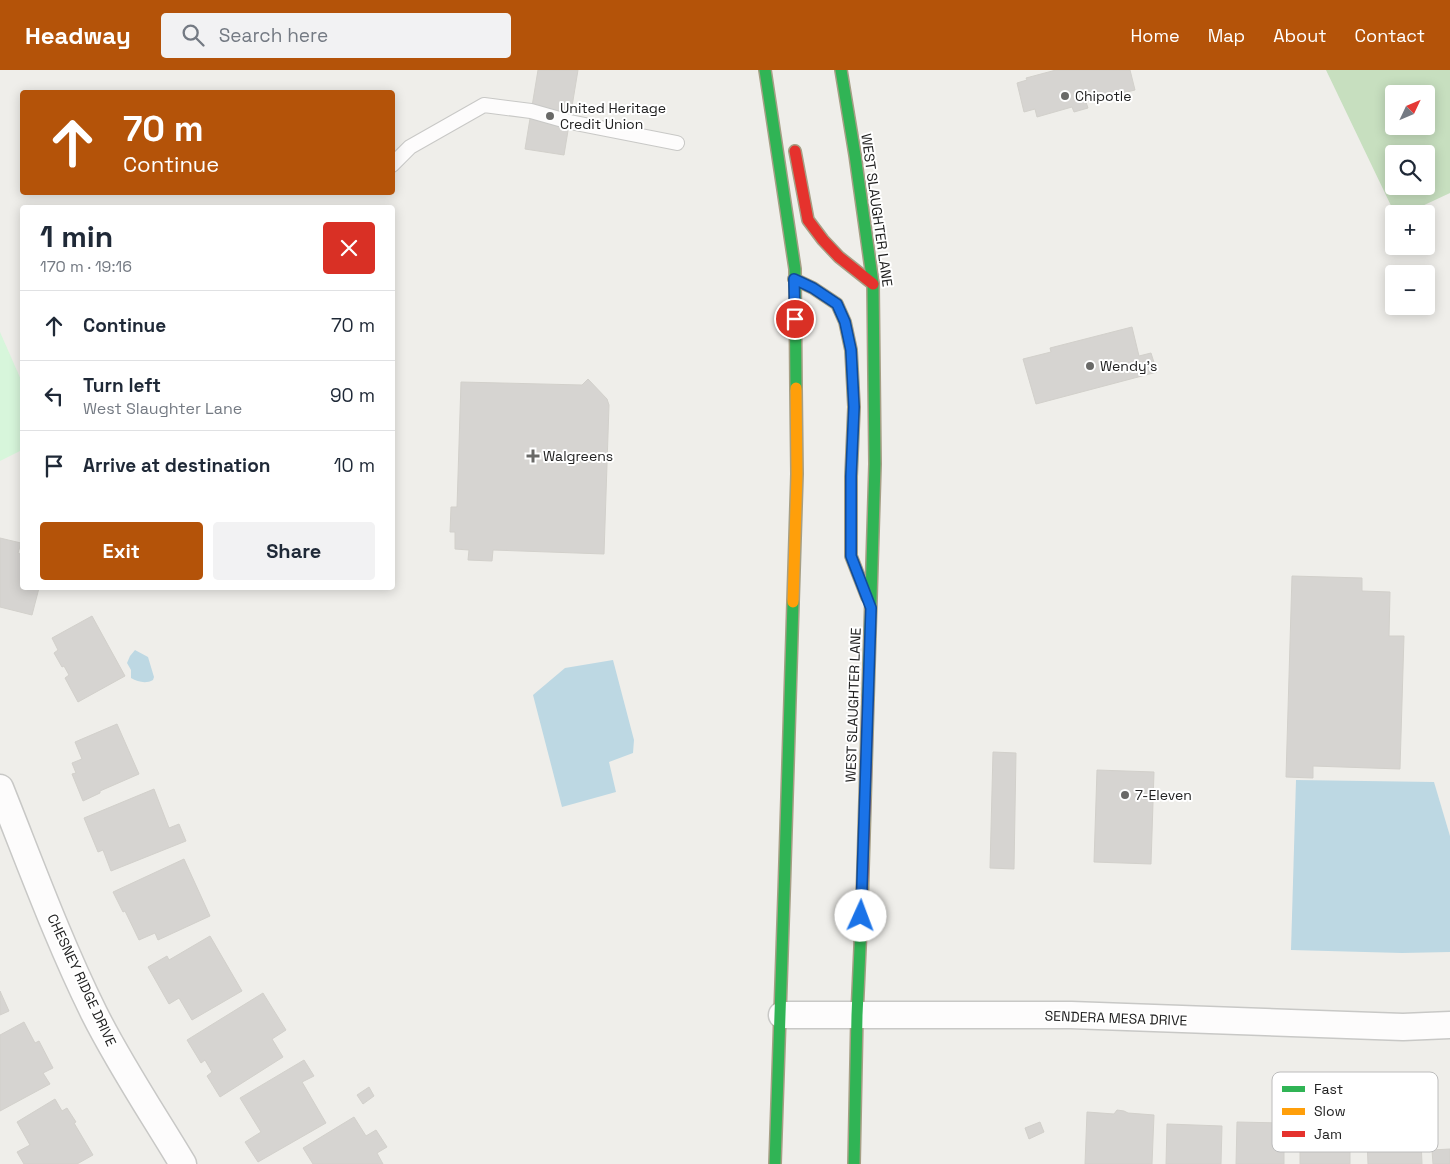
<!DOCTYPE html>
<meta charset="utf-8">
<style>
body{margin:0;font-family:"Space Grotesk",sans-serif;background:#f2f2f3;color:#1f2937;height:100vh;display:flex;flex-direction:column;font-size:19px;white-space:nowrap}
*{box-sizing:border-box;margin:0}
p{font-size:16px;color:#747a83}
.icon{flex:none;width:28px;height:28px;fill:none;stroke:currentColor;stroke-width:2;stroke-linecap:round;stroke-linejoin:round}
.map{position:relative;flex:1;overflow:hidden}
.drawer{position:absolute;left:20px;top:135px;width:375px;height:385px;display:flex;flex-direction:column;background:#fff;border-radius:5px;box-shadow:0 2px 12px #0003}
.drawer>*{flex:none}
.guide{position:absolute;left:20px;top:20px;width:375px;height:105px;border-radius:5px;box-shadow:0 2px 12px #0003;background:#b45309;color:#fff;overflow:hidden}
.needle{width:32px;rotate:46deg}
.buttons{position:absolute;left:1385px;top:15px;display:grid;gap:10px}
.buttons a{display:grid;place-items:center;width:50px;height:50px;border-radius:5px;background:#fff;box-shadow:0 2px 12px #0003;font-size:25px}
.pin{position:absolute;display:grid;place-items:center;width:42px;height:42px;color:#fff;margin:-21px;border:2px solid #fff;border-radius:50%;box-shadow:0 1px 5px #0007}
.me{position:absolute;width:55px;margin:-28px;rotate:2deg;stroke-linejoin:round;filter:drop-shadow(0 0 4px #0008)}
.turn{display:flex;align-items:center;gap:18px;height:105px;padding:0 20px;font-size:22px}
.turn .icon{width:65px;height:65px;stroke-width:2.5}
.turn b{display:block;font-size:35px;line-height:42px}
.round{display:grid;place-items:center;flex:none;width:52px;height:52px;border-radius:5px;background:#f2f2f3}
.overview{display:flex;align-items:center;justify-content:space-between;height:85px;padding:0 20px}
h1{font-size:30px;font-weight:700;line-height:38px}
.primary-button{display:flex;gap:10px;margin-top:auto;padding:10px 20px}
.primary-button a{flex:1;height:58px;border-radius:5px;background:#b45309;color:#fff;font-size:20px;font-weight:700;line-height:58px;text-align:center}
.primary-button a+a{background:#f2f2f3;color:#1f2937}
ul{padding:0;list-style:none}
li{display:flex;align-items:center;gap:15px;height:70px;padding:0 20px;border-top:1px solid #e0e1e3}
li div{flex:1}
li b{display:block;font-size:19px}
li em{font-style:normal}
header{display:flex;align-items:center;gap:30px;box-sizing:border-box;height:70px;padding:0 25px;background:#b45309;color:#fff}
header strong{font-size:24px}
nav{display:flex;gap:28px;margin-inline-start:auto;font-size:18px}
.search{width:350px;height:45px;background:#f2f2f3;display:flex;align-items:center;gap:12px;box-sizing:border-box;padding:0 18px;border-radius:5px;color:#747a83;font-size:19px}
.map>svg:first-child{display:block}
.forest{fill:#c7dfbf;fill-rule:evenodd}
.park{fill:#d7f6db}
.water{fill:#bdd8e3}
.building{fill:#d6d4d1;stroke:#d2d0cb}
.lines{fill:none;stroke-linecap:round;stroke-linejoin:round}
.lane-casing{stroke:#c8c8c6;stroke-width:16}
.street-casing{stroke:#c8c8c6;stroke-width:29}
.fast-casing{stroke:#a69f85;stroke-width:14}
.slow-casing{stroke:#a69f85;stroke-width:14}
.jam-casing{stroke:#a69f85;stroke-width:14}
.lane{stroke:#fdfcfc;stroke-width:14}
.street{stroke:#fdfcfc;stroke-width:26}
.fast{stroke:#30b455;stroke-width:11}
.slow{stroke:#ff9f0a;stroke-width:11}
.jam{stroke:#e5322d;stroke-width:11}
.route-casing{stroke:#114b97;stroke-width:12}
.route{stroke:#1a73e8;stroke-width:9}
.poi-dot{fill:#696967;stroke:#fff;stroke-width:2}
.labels{text-anchor:middle;dominant-baseline:central;stroke-width:4;stroke-linejoin:round;paint-order:stroke}
.poi-label{font-size:14px;fill:#212121;stroke:#fff;text-anchor:start}
.street-label{font-size:14px;fill:#212121;stroke:#fff}
.key{fill:#fff;stroke:#bcbcbc;stroke-width:1}
.key-label{font-size:14px;fill:#212121}
</style>
<header>
<strong>Headway</strong>
<div class="search"><svg class="icon" aria-label="search" viewBox="0 0 24 24"><circle cx="10" cy="10" r="6"/><path d="M15 15l6 6"/></svg>Search here</div>
<nav><a>Home</a><a>Map</a><a>About</a><a>Contact</a></nav>
</header>
<div class="map">
<svg width="1450" height="1094" viewBox="0 0 1450 1094">
<rect width="100%" height="100%" fill="#efeeea"/>
<path class="forest" d="M1326 0H1450V123L1405 144H1395ZM1394 24H1426V56H1394ZM1394 84H1426V116H1394Z"/>
<path class="park" d="M0 262 22 312V380L0 391Z"/>
<g class="water">
<path d="M135 580 148 587 154 607 153 610C146 614 138 612 131 608V600L127 593 130 586Z"/>
<path d="M613 590 634 670 633 683 609 692 616 722 562 737 533 625 565 598Z"/>
<path d="M1296 710 1434 712 1450 766V882L1402 883 1291 880Z"/>
</g>
<g class="building">
<path d="M538 0H578L564 85 525 79Z"/>
<path d="M1056 0H1130L1135 20 1086 32 1088 38 1074 42 1072 37 1037 47 1035 39 1024 42 1017 13 1027 10 1026 8Z"/>
<path d="M1132 257 1139 286 1151 283 1157 302 1036 334 1023 289 1051 282 1050 278Z"/>
<path d="M588 309 607 329 609 335 604 484 493 480 492 491 468 490 469 480 455 479V462H450L451 437H457L461 312 582 315Z"/>
<path d="M0 468 21 473 18 483 22 485V518H39L32 545 0 537Z"/>
<path d="M1292 506 1362 508V521L1390 522 1389 566H1404L1400 699 1313 696V708L1286 707Z"/>
<path d="M92 546 125 606 78 632 65 608 69 605 64 596 62 597 54 583 58 580 52 568Z"/>
<path d="M117 654 139 704 100 721V723L83 731 72 704 76 703 72 693 82 689 75 672Z"/>
<path d="M993 682 1016 683 1014 799 990 798Z"/>
<path d="M1097 700 1154 702 1151 794 1094 792Z"/>
<path d="M154 719 169 758 179 754 186 771 111 801 103 780 98 782 84 748Z"/>
<path d="M184 789 210 846 158 870 155 863 139 870 125 841 123 842 113 822Z"/>
<path d="M210 866 242 921 192 950 179 928 169 934 148 897 167 886 169 890Z"/>
<path d="M0 921 9 941 0 945Z"/>
<path d="M263 923 286 960 272 969 283 987 220 1027 207 1006 212 1002 205 990 201 993 187 970Z"/>
<path d="M24 952 35 973 39 971 53 998 43 1003 50 1014 0 1041V965Z"/>
<path d="M304 990 314 1006 302 1012 326 1053 258 1092 245 1072 261 1062 240 1028Z"/>
<path d="M369 1017 374 1026 363 1034 357 1025Z"/>
<path d="M55 1029 62 1041 67 1038 76 1052 74 1053 93 1085 77 1094H24L17 1082 30 1075 17 1052Z"/>
<path d="M1117 1040 1124 1041 1128 1043 1154 1045 1152 1094H1085L1087 1042 1114 1044Z"/>
<path d="M354 1047 366 1066 376 1060 387 1077 377 1083 383 1094H313L303 1078Z"/>
<path d="M1040 1052 1044 1062 1029 1069 1025 1058Z"/>
<path d="M1237 1052 1281 1053 1280 1062 1284 1067V1094H1236Z"/>
<path d="M1167 1054 1222 1056 1221 1094H1166Z"/>
<path d="M1300 1069 1336 1070V1079H1350V1094H1300Z"/>
<path d="M1421 1069 1422 1094H1368L1367 1070Z"/>
<path d="M1450 1079V1094H1433L1432 1080Z"/>
</g>
<g class="lines">
<g class="lane-casing">
<path id="lane" d="M392 95 410 77 484 35 531 41 570 52 677 73"/>
</g>
<g class="street-casing">
<g id="street">
<path d="M0 718C30 793 58 870 94 943 120 995 153 1044 183 1094"/>
<path d="M782 945H1071L1403 957 1450 955"/>
</g>
</g>
<g class="fast-casing">
<g id="fast">
<path d="M765 0 795 199 796 318"/>
<path d="M841 0 855 85 873 214 875 394 868 628"/>
<path d="M794 209 813 218 837 234 845 252 851 280 854 337 851 407V486L867 527"/>
<path d="M775 1094C782 907 787 719 793 532"/>
<path d="M854 1094 857 945 862 833"/>
</g>
</g>
<g class="slow-casing">
<path id="slow" d="M793 532 797 404 796 318"/>
</g>
<g class="jam-casing">
<g id="jam">
<path d="M795 81 808 150 823 170 839 187 873 214"/>
<path d="M862 833 868 628"/>
</g>
</g>
<use href="#lane" class="lane"/>
<use href="#street" class="street"/>
<use href="#fast" class="fast"/>
<use href="#slow" class="slow"/>
<use href="#jam" class="jam"/>
</g>
<g class="lines">
<g class="route-casing">
<path id="route" d="M795 249 794 209 813 218 837 234 845 252 851 280 854 337 851 406V486L871 538 861 846"/>
</g>
<use href="#route" class="route"/>
</g>
<g class="poi-dot">
<circle cx="1065" cy="26" r="5"/>
<circle cx="550" cy="46" r="5"/>
<circle cx="1090" cy="296" r="5"/>
<path d="M530.5 378.5h5v5h5v5h-5v5h-5v-5h-5v-5h5z"/>
<circle cx="1125" cy="725" r="5"/>
</g>
<g class="labels">
<g class="poi-label">
<text x="1075" y="26">Chipotle</text>
<text x="560" y="38">United Heritage<tspan x="560" dy="16">Credit Union</tspan></text>
<text x="1100" y="296">Wendy's</text>
<text x="543" y="386">Walgreens</text>
<text x="1135" y="725">7-Eleven</text>
</g>
<g class="street-label">
<text transform="translate(877 140) rotate(82)">WEST SLAUGHTER LANE</text>
<text transform="translate(853 635) rotate(-88)">WEST SLAUGHTER LANE</text>
<text transform="translate(82 910) rotate(65)">CHESNEY RIDGE DRIVE</text>
<text transform="translate(1116 948) rotate(2)">SENDERA MESA DRIVE</text>
</g>
</g>
<rect x="1272" y="1002" width="166" height="80" rx="8" class="key"/>
<rect x="1282" y="1016" width="23" height="6" fill="#30b455"/>
<rect x="1282" y="1038" width="23" height="7" fill="#ff9f0a"/>
<rect x="1282" y="1061" width="23" height="6" fill="#e5322d"/>
<g class="key-label">
<text x="1314" y="1024">Fast</text>
<text x="1314" y="1046">Slow</text>
<text x="1314" y="1069">Jam</text>
</g>
</svg>
<div class="buttons">
<a><svg class="needle" viewBox="-14 -14 28 28"><path d="M0-13l5 13h-10z" fill="#e53935"/><path d="M0 13l5-13h-10z" fill="#747a83"/></svg></a>
<a><svg class="icon" aria-label="search" viewBox="0 0 24 24"><circle cx="10" cy="10" r="6"/><path d="M15 15l6 6"/></svg></a>
<a>+</a>
<a>−</a>
</div>
<div class="pin" style="left:795px;top:249px;background:#d93025"><svg class="icon" aria-label="arrive" viewBox="0 0 24 24"><path d="M6 21V4h12l-3 4 3 4H6"/></svg></div>
<svg class="me" style="left:861px;top:846px" viewBox="-20 -20 40 40"><circle r="19" fill="#fff"/><path d="M0-13L10 11 0 6-10 11z" fill="#1a73e8"/></svg>
<div class="guide">
<div class="turn"><svg class="icon" aria-label="ahead" viewBox="0 0 24 24"><path d="M12 20V5M6 11l6-6 6 6"/></svg><div><b>70 m</b>Continue</div></div>
</div>
<section class="drawer">
<div class="overview"><div><h1>1 min</h1><p>170 m · 19:16</p></div><a class="round" style="background:#d93025;color:#fff"><svg class="icon" aria-label="close" viewBox="0 0 24 24"><path d="M6 6l12 12M18 6L6 18"/></svg></a></div>
<ul>
<li><svg class="icon" aria-label="ahead" viewBox="0 0 24 24"><path d="M12 20V5M6 11l6-6 6 6"/></svg><div><b>Continue</b></div><em>70 m</em></li>
<li><svg class="icon" aria-label="left" viewBox="0 0 24 24"><path d="M17 20v-9H6M10 6l-5 5 5 5"/></svg><div><b>Turn left</b><p>West Slaughter Lane</p></div><em>90 m</em></li>
<li><svg class="icon" aria-label="arrive" viewBox="0 0 24 24"><path d="M6 21V4h12l-3 4 3 4H6"/></svg><div><b>Arrive at destination</b></div><em>10 m</em></li>
</ul>
<div class="primary-button"><a>Exit</a><a>Share</a></div>
</section>
</div>
